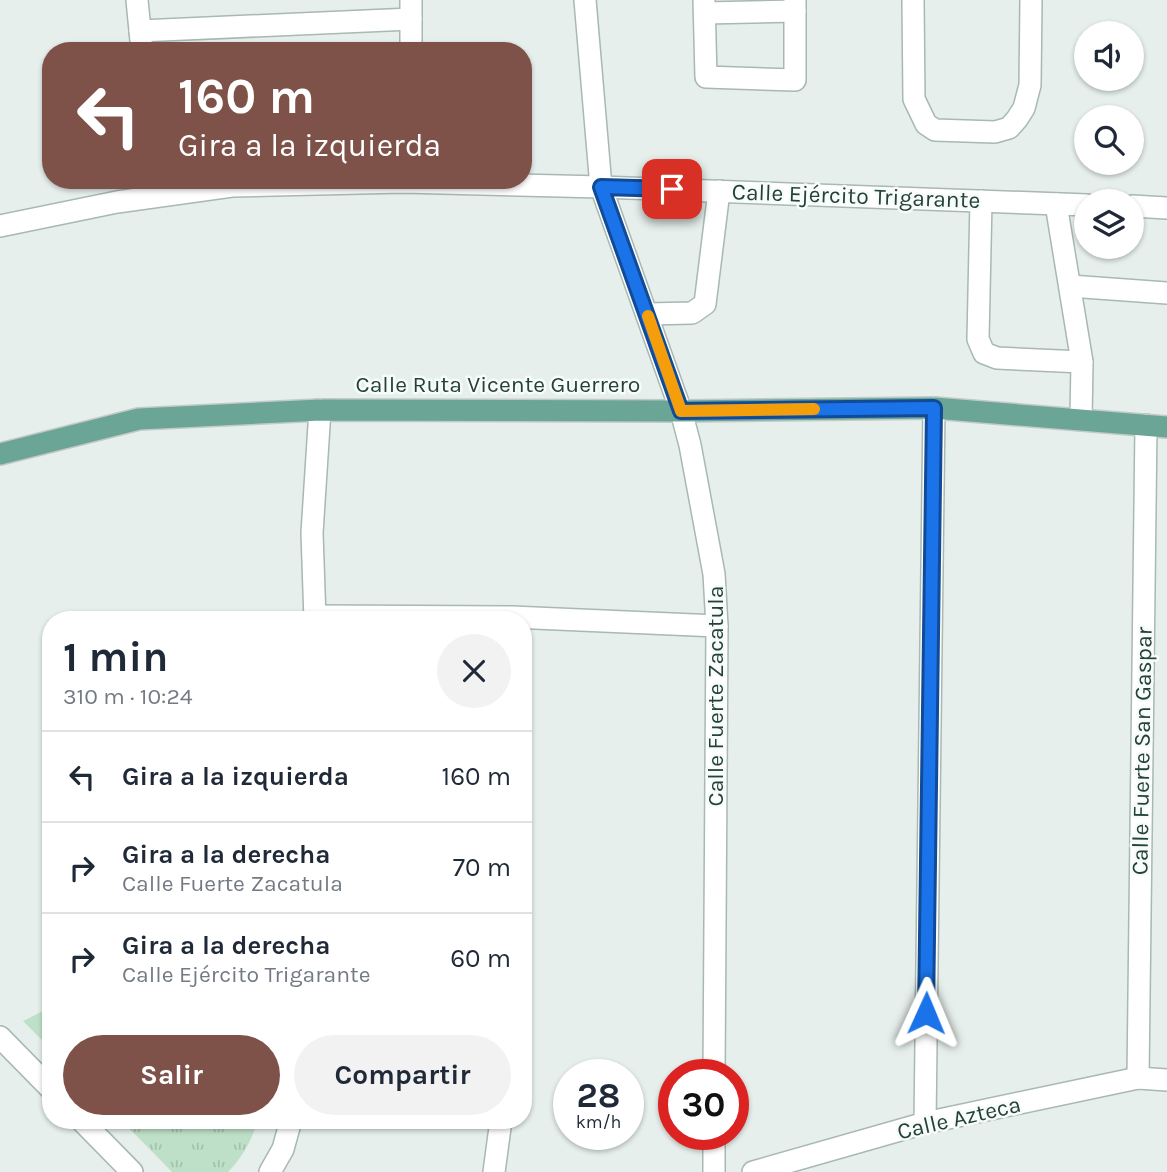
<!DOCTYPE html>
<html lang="es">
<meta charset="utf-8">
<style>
body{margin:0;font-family:Karla,sans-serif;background:#f2f2f3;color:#1f2937;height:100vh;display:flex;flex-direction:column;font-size:26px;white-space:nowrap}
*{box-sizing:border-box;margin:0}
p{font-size:23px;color:#747a83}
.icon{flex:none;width:38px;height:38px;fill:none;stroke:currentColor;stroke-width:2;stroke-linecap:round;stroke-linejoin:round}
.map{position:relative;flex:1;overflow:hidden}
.drawer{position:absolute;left:42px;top:611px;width:490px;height:518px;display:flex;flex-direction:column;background:#fff;border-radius:28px;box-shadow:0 2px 5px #0004}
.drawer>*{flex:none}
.guide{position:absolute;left:42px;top:42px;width:490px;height:147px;border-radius:28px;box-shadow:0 2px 5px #0004;background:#7f5249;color:#fff;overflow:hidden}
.controls{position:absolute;left:1074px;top:21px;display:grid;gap:14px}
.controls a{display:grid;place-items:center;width:70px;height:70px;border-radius:50%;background:#fff;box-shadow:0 2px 5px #0004;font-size:35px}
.speed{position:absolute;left:553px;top:1059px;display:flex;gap:14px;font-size:35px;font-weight:700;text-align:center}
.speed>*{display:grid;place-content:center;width:91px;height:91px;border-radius:50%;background:#fff;box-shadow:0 2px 5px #0004;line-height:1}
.speed small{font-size:18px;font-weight:400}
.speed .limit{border:10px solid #d22;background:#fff;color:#111}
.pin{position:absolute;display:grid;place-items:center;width:60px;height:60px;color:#fff;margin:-30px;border-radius:14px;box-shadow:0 4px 10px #0006}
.me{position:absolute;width:77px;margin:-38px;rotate:1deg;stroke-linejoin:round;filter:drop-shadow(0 0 5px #0008)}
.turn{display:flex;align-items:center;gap:24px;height:147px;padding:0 21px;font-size:32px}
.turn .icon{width:91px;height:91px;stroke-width:2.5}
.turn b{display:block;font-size:49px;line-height:60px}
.round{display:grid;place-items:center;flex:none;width:74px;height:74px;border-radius:37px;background:#f2f2f3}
.headline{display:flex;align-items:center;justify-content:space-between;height:119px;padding:0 21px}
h1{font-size:42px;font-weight:700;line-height:52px}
.action{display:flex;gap:14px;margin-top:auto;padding:14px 21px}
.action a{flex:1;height:80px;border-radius:42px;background:#7f5249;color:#fff;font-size:28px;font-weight:700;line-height:80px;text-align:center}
.action a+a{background:#f2f2f3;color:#1f2937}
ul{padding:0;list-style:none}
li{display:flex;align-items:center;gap:21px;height:91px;padding:0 21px;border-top:2px solid #e0e1e3}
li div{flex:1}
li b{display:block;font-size:26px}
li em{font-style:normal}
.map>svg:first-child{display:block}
.grass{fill:url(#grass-tufts)}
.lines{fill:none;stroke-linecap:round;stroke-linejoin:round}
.minor-casing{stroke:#a8b8b2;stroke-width:24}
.major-casing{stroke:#c2cac8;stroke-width:24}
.minor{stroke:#fff;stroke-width:21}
.major{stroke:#6aa596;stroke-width:21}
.route-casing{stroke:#114b97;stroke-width:18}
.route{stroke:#1a73e8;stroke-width:12}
.slow{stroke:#f59e0b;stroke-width:12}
.labels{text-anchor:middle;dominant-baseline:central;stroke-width:5;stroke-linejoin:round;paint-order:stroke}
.street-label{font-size:23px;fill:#24423a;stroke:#f7fbf9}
</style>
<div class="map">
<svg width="1167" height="1172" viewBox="0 0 1167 1172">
<defs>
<pattern id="grass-tufts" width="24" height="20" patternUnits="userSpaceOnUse" patternTransform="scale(1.75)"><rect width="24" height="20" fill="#bfe0c8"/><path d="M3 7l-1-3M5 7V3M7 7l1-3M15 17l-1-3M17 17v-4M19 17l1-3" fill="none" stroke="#a4c1ad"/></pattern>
</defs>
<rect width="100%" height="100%" fill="#e6efeb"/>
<g class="grass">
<path d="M51 1007V1049L23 1021Z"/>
<path d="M121 1120H257C254 1138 241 1159 228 1172H172Z"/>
</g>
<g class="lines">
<g class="minor-casing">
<g id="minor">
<path d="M137 0 142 51"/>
<path d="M585 0 601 187 681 411 690 445 714 574 717 626 714 1074"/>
<path d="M704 0 706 77 795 80V0"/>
<path d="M913 0 914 99 926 124 935 130 995 132 1009 128 1017 119 1024 108 1030 85 1031 0"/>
<path d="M705 13 795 11"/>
<path d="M140 31 411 19"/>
<path d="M411 51V0"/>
<path d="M981 201 978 339 984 353 997 358 1082 362"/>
<path d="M1056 204 1082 362 1081 419"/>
<path d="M1132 206 1167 208"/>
<path d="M0 226 117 202 232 186 403 182 601 187 1087 205"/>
<path d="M1070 286 1167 293"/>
<path d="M647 314 692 313 705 304 719 191"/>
<path d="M315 616 512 617 717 626"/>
<path d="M315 620 312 533 320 410"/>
<path d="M0 1037 51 1089"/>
<path d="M1138 1078 1146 425"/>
<path d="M81 1120 132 1172"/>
<path d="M925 1123 934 408"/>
<path d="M270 1172 283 1149 291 1120"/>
<path d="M494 1172 501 1120"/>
<path d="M714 1172V1134"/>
<path d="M753 1172 925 1123 1138 1078 1167 1080"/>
</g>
</g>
<g class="major-casing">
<path id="major" d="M0 454 139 419 320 410 681 411 934 408 1167 427"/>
</g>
<use href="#minor" class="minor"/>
<use href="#major" class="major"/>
</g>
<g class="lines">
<g class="route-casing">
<path id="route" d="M672 189 601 187 681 411 934 408 926 1013"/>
</g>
<use href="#route" class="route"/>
<path class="slow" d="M648 316 681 411 814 409"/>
</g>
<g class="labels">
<g class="street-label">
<text transform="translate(856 196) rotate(2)">Calle Ejército Trigarante</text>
<text x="498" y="384">Calle Ruta Vicente Guerrero</text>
<text transform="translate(715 696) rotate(-90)">Calle Fuerte Zacatula</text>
<text transform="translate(1142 751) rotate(-89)">Calle Fuerte San Gaspar</text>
<text transform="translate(959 1118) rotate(-13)">Calle Azteca</text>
</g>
</g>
</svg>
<div class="controls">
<a><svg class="icon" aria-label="sound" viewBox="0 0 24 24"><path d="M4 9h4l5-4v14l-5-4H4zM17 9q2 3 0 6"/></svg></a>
<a><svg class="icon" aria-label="search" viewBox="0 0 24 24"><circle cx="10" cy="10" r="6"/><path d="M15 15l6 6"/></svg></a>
<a><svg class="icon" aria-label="layers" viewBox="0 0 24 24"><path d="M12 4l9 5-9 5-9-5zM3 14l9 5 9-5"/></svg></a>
</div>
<div class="speed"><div>28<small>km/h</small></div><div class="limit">30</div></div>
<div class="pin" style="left:672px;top:189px;background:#d93025"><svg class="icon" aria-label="arrive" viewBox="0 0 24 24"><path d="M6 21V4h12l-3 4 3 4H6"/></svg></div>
<svg class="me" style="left:926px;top:1013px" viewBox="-20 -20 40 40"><path d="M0-17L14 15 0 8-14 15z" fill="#1a73e8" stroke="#fff" stroke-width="4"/></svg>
<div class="guide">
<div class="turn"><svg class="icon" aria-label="left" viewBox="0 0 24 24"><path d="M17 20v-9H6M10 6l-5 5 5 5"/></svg><div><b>160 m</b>Gira a la izquierda</div></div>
</div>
<section class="drawer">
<div class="headline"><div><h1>1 min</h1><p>310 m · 10:24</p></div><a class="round"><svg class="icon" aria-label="close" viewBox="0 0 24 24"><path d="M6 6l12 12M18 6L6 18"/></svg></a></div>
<ul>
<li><svg class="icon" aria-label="left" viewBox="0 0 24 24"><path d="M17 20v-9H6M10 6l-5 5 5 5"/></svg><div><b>Gira a la izquierda</b></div><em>160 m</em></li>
<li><svg class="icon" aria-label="right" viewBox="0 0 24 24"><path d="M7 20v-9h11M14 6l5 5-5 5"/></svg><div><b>Gira a la derecha</b><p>Calle Fuerte Zacatula</p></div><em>70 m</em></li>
<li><svg class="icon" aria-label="right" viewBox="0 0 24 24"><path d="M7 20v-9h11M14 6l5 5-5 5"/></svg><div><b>Gira a la derecha</b><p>Calle Ejército Trigarante</p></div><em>60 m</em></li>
</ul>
<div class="action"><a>Salir</a><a>Compartir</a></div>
</section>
</div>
